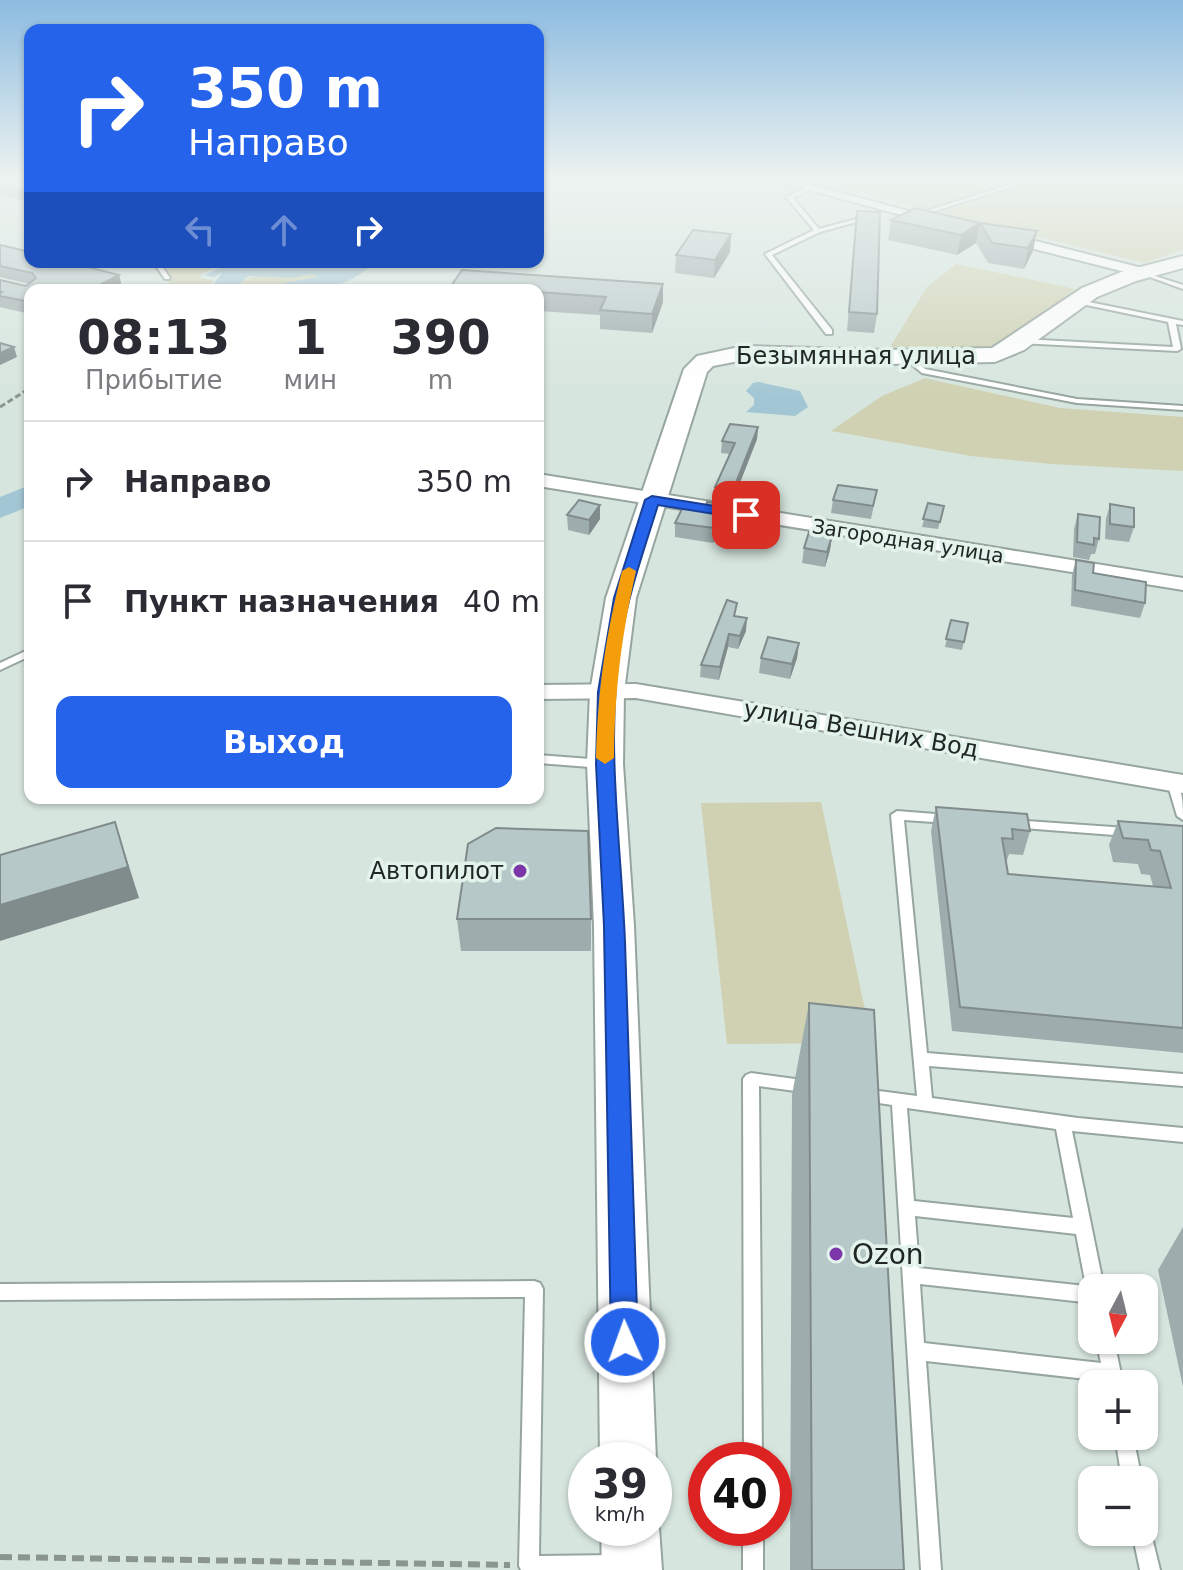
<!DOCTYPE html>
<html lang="ru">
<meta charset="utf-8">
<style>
body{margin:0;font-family:"DejaVu Sans",sans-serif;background:#f7f7f7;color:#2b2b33;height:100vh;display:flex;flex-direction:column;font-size:30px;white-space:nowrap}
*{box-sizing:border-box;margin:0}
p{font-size:26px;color:#7c7c81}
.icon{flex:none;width:44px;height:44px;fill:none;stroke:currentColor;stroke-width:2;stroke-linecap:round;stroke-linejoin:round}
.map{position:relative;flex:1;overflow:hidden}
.details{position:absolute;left:24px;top:284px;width:520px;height:520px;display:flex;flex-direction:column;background:#fff;border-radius:16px;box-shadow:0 2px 6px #0004}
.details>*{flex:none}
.top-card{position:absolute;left:24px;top:24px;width:520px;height:244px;border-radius:16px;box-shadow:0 2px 6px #0004;background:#2563eb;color:#fff;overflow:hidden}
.needle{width:52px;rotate:187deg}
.buttons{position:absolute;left:1078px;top:1274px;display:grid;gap:16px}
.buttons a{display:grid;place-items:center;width:80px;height:80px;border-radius:16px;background:#fff;box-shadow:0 2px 6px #0004;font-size:40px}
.speed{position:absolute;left:568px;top:1442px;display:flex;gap:16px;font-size:40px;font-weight:700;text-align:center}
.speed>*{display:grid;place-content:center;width:104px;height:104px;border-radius:50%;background:#fff;box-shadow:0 2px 6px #0004;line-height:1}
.speed small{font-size:20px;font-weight:400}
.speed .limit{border:12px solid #d22;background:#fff;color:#111}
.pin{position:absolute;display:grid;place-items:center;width:68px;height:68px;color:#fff;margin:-34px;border-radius:16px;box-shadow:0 4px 12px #0006}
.me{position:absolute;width:88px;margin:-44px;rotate:358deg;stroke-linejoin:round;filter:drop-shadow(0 0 6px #0008)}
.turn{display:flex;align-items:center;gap:28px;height:168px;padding:0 32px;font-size:36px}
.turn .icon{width:104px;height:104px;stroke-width:2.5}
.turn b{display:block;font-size:56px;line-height:68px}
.lanes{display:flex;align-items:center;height:76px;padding:0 32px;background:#0003;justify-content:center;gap:40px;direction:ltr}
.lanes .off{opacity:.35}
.eta{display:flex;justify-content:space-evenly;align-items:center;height:136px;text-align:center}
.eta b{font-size:48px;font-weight:800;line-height:56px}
.primary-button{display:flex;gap:16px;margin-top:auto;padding:16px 32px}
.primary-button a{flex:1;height:92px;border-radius:16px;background:#2563eb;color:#fff;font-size:32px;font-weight:800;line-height:92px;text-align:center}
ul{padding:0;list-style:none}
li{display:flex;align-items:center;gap:24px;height:120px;padding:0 32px;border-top:2px solid #e1e1e2}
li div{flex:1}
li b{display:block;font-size:30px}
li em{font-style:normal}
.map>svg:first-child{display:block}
.green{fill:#cfd1b2}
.water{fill:#a2c6d4}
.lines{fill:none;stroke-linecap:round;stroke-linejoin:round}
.river{fill:#a2c6d4;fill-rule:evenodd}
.lane-casing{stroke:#96a59e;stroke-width:4}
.street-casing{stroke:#96a59e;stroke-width:4}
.secondary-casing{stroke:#96a59e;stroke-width:4}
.path-far1{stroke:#8a9590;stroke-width:3;stroke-dasharray:6 3;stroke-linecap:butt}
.path{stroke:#8a9590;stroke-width:6;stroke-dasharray:12 6;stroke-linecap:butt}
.lane{fill:#fff;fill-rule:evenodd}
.street{fill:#fff;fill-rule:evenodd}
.secondary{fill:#fff;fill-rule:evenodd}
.wall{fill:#9dacac}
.shaded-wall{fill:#808c8c}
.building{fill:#b7c8c8;stroke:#808c8c;stroke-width:2}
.route{fill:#2563eb;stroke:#184099;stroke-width:2}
.slow{fill:#f59e0b}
.poi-dot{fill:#7b37aa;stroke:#e3f3ec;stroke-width:3}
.labels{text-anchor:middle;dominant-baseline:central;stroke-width:7;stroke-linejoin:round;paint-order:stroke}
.far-street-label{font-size:20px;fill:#212724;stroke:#e3f3ec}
.street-label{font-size:24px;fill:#212724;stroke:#e3f3ec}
.poi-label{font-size:24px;fill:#212724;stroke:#e3f3ec;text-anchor:end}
.near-poi-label{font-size:28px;fill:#212724;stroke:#e3f3ec;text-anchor:start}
</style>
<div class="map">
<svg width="1183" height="1570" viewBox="0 0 1183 1570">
<rect width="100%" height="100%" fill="#d6e5de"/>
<g class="green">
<path d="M804 179H1183V250L1144 263Z"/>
<path d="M165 262H224L201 274 200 278 214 281 205 290H159L173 279 162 267Z"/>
<path d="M956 264 1075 289 994 350 887 352 927 287Z"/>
<path d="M312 274 318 277 299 280 276 290H231C258 264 278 284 312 274Z"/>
<path d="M925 378 1060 408 1183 417V471L1051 464 971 456 831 431 882 396Z"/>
<path d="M821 802 872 1043 727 1044 701 803Z"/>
</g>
<g class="water">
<path d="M231 262H374C347 291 313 290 276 290L284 283 317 277 312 274 293 278 249 276 231 290H209L222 273 213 277 205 275Z"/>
<path d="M759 382 800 391 808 407 795 416 746 412 754 405V398L746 391 753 383Z"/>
</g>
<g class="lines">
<path class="river" d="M30 485V506L0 518V497Z"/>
<g class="lane-casing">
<g id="lane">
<path d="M1027 179H1036L919 216 914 215Z"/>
<path d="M809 187 814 188 793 198 819 229 860 218 863 220 820 232 772 255 832 330V334H826L765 254 814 230 786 197Z"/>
<path d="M153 262H159L170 278 169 279H165Z"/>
<path d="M1139 271 1183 285V289L1139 273Z"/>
<path d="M1074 299 1183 321V325L1176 324 1181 349 1177 351 1019 343V339H1022L1173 347 1168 322 1072 302 1070 301Z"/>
<path d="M905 355H911L925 369 1077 399 1183 406V410L1077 403 922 373 905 359Z"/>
<path d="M30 649V656L0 670V663Z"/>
<path d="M538 755 603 760 609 764 603 768 538 763Z"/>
<path d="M1173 778C1183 786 1183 806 1183 820L1177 816 1167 782Z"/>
<path d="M897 811 948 815 954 819 948 823 904 820 927 1053 1183 1074V1086L929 1066 932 1098 1078 1118 1183 1128V1142L1072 1131 1104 1288H1092V1303L920 1284 924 1343 1101 1363 1096 1340H1114L1123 1384H1105L1104 1381 926 1361 941 1570H921L892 1105 859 1100 856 1095 859 1090 864 1089 917 1096 891 815ZM907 1108 1056 1129 1073 1218 914 1201ZM915 1216 1076 1234 1086 1286 919 1268Z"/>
<path d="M1014 820 1127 828 1133 832 1127 836 1010 827 1008 824 1010 821Z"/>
<path d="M751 1073 810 1081 815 1083 818 1087 815 1091 810 1093 759 1086 762 1460H744L743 1079 746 1075Z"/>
<path d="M534 1281 540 1283 543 1289 539 1556 616 1555 623 1558 626 1565 624 1570H521L519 1566 525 1297 0 1300V1284Z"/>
<path d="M1115 1436H1133L1142 1480H1122Z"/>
<path d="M1144 1523 1149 1525 1160 1570H1140L1132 1532H1144Z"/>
<rect x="743" y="1528" width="20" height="42"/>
</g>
</g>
<g class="street-casing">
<g id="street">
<path d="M769 179H790L945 221 938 225Z"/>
<path d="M1000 232 1146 269 1148 272 1141 276 995 239V233Z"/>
<path d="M538 474 1183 578V590L538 486Z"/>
<path d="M636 684 1183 775V793L636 698 538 699V685Z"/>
</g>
</g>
<g class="secondary-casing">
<g id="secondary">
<path d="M1183 256V268L1136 281 1097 297 1024 350 995 362 886 364 744 360 713 366 707 372 636 598 624 692 623 764 634 926 656 1460 654 1466V1460H600L594 926 587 764 590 692 606 598 684 369 697 356 744 346 886 350 992 348 1082 288 1121 272Z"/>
<path d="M654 1515 659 1528 662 1570H602L601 1528H654Z"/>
</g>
</g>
<path class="path-far1" d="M0 407 30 388"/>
<path class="path" d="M0 1557 510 1565"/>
<use href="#lane" class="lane"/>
<use href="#street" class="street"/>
<use href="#secondary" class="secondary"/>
</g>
<g class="wall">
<path d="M0 179H30V197L20 200 0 194Z"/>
<path d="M857 211 877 314 874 333 847 331Z"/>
<path d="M891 220 980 223 1033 251 1024 269 988 263 976 243 957 255 888 240Z"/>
<path d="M731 234 730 252 714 278 675 273 676 255Z"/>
<path d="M0 245 119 275 122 287 116 290H30V314L0 307V280L26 286 29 284 0 277Z"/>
<path d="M663 284V302L652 333 600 329V315L538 311V290H452L451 286Z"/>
<path d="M758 427 757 439 734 498 730 502 714 499 715 487 730 454 721 453 722 441Z"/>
<path d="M877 490 871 519 831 513 833 500Z"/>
<path d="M928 503 944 506 938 529 922 527Z"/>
<path d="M724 504 723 519 713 543 675 537V523L705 508Z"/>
<path d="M1110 504 1134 527 1129 542 1105 539 1106 519Z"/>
<path d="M1078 514 1099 539 1095 554H1091L1089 560 1073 557 1074 529Z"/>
<path d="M567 515 600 519 589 535 568 530Z"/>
<path d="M832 536 830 550 825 567 802 563 804 548Z"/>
<path d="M1076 560 1093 573 1145 603 1140 618 1071 606 1072 575Z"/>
<path d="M736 616 746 631 738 649 728 647 719 680 700 677 701 665Z"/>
<path d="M951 620 968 623 962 650 945 647Z"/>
<path d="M799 643 797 658 790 679 759 673 761 658Z"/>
<path d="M936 807 1030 831 1023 855 1009 854 1006 863 1008 874 1153 886 1150 875 1141 874 1138 864 1113 862 1109 845 1118 821 1183 826V1053L952 1031 931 831Z"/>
<path d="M457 919H591V951H461Z"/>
<path d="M809 1003 904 1570H790L792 1095Z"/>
<path d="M1183 1227V1387L1158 1270Z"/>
</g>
<g class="shaded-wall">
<path d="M30 187V197L20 200 17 191Z"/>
<path d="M980 223 976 243 957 255 961 235Z"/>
<path d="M1037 231 1033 251 1024 269 1028 248Z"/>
<path d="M731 234 730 252 714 278 715 260Z"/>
<path d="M119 275 122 287 116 290H90Z"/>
<path d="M663 284V302L652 333V314Z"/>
<path d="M14 347 17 357 0 365V353Z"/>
<path d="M758 427 757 439 734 498 730 502 731 490Z"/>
<path d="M724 504 723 519 713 543 714 528Z"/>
<path d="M600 505V519L589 535V520Z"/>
<path d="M832 536 830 550 825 567 827 552Z"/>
<path d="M747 618 746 631 738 649 740 636Z"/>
<path d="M729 634 728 647 719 680 720 667Z"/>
<path d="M799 643 797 658 790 679 792 664Z"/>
<path d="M115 822 139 898 0 941V905Z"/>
</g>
<g class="building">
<path d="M0 179H30V187L17 191 0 185Z"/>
<path d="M915 208 980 223 1037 231 1028 248 992 243 980 223 961 235 891 220Z"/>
<path d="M857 211 880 212 877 314 849 312Z"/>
<path d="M693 230 731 234 715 260 676 255Z"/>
<path d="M0 245 30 252V262H68L119 275 90 290H30V302L0 296V293L2 292 0 291V280L26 286 36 278 32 273 0 266Z"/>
<path d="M462 270 663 284 652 314 600 310 606 297 538 292V290H507L451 286Z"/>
<path d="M0 343 14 347 0 353Z"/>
<path d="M730 424 758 427 735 485 731 490 715 487 735 443 722 441Z"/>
<path d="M838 485 877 490 873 506 833 500Z"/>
<path d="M579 500 600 505 589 520 567 515Z"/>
<path d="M707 502 724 504 714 528 675 523 684 505 705 508Z"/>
<path d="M928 503 944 506 940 522 923 519Z"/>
<path d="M1110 504 1134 508V527L1110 524Z"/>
<path d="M1078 514 1100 517 1099 539 1094 538V545L1077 542Z"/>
<path d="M809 532 832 536 827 552 804 548Z"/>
<path d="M1076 560 1094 563 1093 573 1146 582 1145 603 1075 590Z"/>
<path d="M727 600 737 603 734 616 747 618 740 636 729 634 720 667 701 665Z"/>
<path d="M951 620 968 623 964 642 946 639Z"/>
<path d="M768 637 799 643 792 664 761 658Z"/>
<path d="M936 807 1027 814 1030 831 1012 829 1013 839 1002 838 1008 874 1171 888 1160 851 1151 850 1148 840 1123 838 1118 821 1183 826V1028L960 1007Z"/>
<path d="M115 822 128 867 0 905V855Z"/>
<path d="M496 828 588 831 591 919H457L468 844Z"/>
<path d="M809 1003 874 1010 904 1570H812Z"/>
</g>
<linearGradient id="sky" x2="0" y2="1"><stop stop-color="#8cbbe0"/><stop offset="0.45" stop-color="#edf3f0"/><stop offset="1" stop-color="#edf3f0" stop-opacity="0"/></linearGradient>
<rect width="1183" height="399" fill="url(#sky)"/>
<path class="route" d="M652 496 746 511 753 515 746 519 658 505C644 550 628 594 621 640 605 740 621 842 625 942 629 1076 634 1209 638 1342L634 1352 625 1356 615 1352 611 1342 604 926 596 764 598 692 614 598 645 500Z"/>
<path class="slow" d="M629 567 636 571C621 639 615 688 614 758L605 764 596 758C598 688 605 639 622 571Z"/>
<g class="poi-dot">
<circle cx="520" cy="871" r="8"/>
<circle cx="836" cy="1254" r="8"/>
</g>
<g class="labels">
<g class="far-street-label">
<text transform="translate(908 541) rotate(9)">Загородная улица</text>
</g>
<g class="street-label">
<text x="856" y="356">Безымянная улица</text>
<text transform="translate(861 729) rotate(10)">улица Вешних Вод</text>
</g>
<g class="poi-label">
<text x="504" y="871">Автопилот</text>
</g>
<g class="near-poi-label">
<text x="852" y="1254">Ozon</text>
</g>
</g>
</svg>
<div class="buttons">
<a><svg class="needle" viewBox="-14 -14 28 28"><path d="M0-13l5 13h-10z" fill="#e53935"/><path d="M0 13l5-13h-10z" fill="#7c7c81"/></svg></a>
<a>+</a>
<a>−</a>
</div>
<div class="speed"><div>39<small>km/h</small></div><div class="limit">40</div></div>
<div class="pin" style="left:746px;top:515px;background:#d93025"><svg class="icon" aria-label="arrive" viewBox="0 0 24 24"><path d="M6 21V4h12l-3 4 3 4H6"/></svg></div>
<svg class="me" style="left:625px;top:1342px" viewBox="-20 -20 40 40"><circle r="17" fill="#2563eb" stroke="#fff" stroke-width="3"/><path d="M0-11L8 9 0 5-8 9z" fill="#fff"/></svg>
<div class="top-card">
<div class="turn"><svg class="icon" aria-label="right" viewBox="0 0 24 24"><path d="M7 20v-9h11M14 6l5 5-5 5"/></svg><div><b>350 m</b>Направо</div></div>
<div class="lanes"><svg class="icon off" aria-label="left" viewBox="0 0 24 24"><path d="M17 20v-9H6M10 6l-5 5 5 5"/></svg><svg class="icon off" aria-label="ahead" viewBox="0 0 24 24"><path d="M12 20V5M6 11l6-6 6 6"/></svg><svg class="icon" aria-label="right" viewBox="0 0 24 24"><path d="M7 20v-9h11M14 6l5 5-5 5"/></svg></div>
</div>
<section class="details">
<div class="eta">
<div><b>08:13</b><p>Прибытие</p></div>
<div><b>1</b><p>мин</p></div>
<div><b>390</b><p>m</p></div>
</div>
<ul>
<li><svg class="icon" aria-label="right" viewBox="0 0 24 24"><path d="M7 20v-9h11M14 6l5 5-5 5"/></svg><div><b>Направо</b></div><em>350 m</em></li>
<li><svg class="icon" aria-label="arrive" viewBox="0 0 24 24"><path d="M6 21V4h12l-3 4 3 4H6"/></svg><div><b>Пункт назначения</b></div><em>40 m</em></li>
</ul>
<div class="primary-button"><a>Выход</a></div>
</section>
</div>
